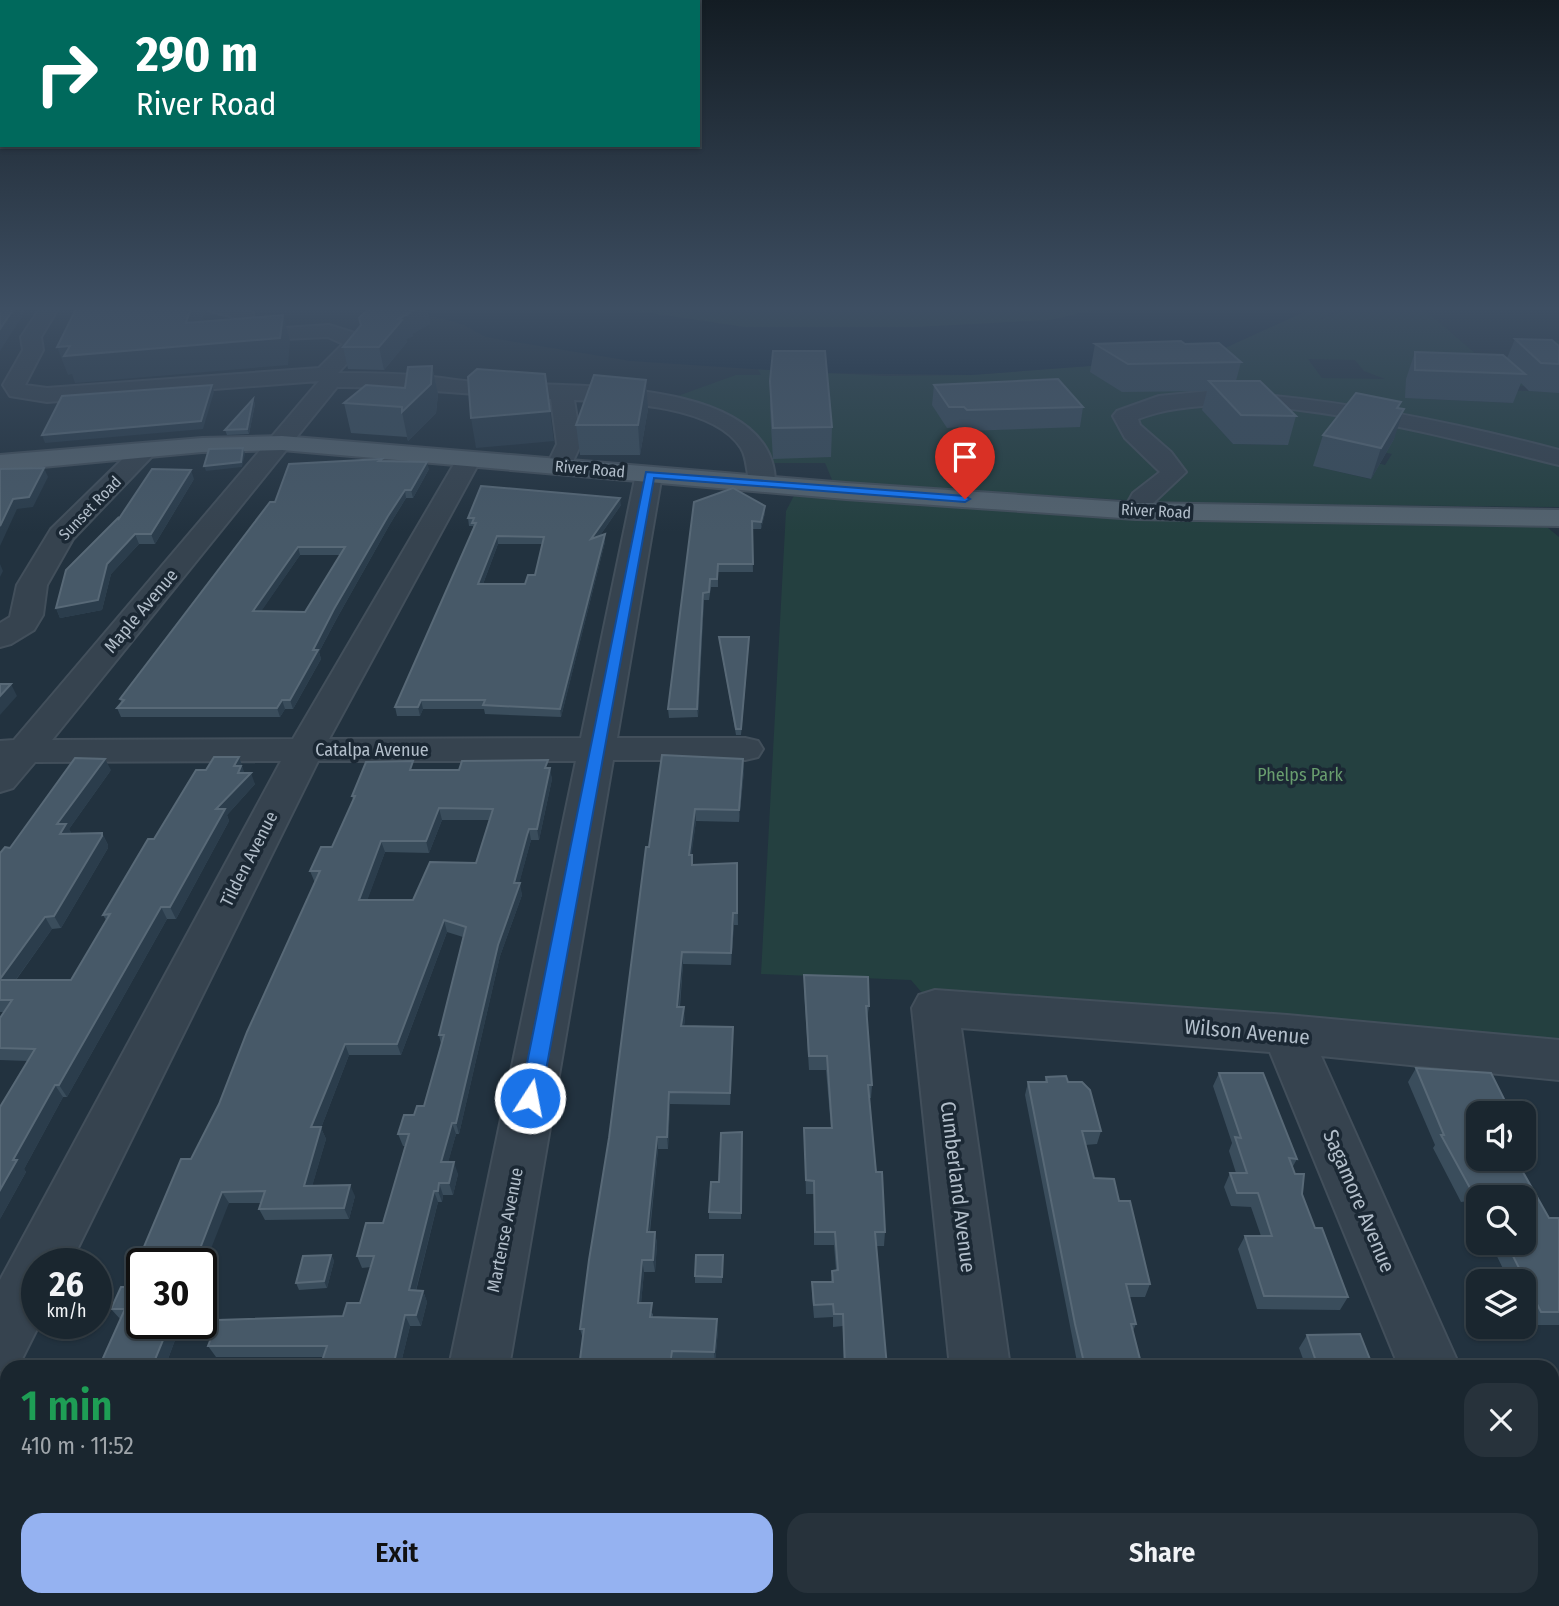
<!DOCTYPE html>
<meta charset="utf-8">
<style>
body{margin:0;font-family:"Fira Sans Condensed",sans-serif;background:#27323b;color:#f1f3f6;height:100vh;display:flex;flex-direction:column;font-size:26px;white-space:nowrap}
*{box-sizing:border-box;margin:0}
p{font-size:23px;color:#9fa5aa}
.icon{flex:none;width:38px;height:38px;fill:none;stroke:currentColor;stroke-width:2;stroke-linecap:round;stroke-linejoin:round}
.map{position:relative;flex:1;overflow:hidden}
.panel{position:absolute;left:0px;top:1360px;width:1559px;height:247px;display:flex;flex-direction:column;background:#1a262f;border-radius:21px 21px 0 0;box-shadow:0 2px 5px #0004,0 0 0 2px #38434b}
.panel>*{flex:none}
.guide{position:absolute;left:0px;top:0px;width:700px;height:147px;box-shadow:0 2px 5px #0004,0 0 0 2px #38434b;background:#00695c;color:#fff;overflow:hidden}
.buttons{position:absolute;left:1466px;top:1101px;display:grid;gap:14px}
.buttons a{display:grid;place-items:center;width:70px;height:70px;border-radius:14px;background:#1a262f;box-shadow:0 2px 5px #0004,0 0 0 2px #38434b;font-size:35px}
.speed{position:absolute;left:21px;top:1248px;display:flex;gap:14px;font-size:35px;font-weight:700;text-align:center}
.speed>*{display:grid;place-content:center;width:91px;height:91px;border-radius:50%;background:#1a262f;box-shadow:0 2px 5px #0004,0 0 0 2px #38434b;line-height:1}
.speed small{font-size:18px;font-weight:400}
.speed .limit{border:4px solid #111;border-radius:10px;background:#fff;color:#111}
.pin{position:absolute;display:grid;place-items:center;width:60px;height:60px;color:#fff;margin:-72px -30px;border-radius:50% 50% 50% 0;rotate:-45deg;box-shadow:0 0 7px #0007}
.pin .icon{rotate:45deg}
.me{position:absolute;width:77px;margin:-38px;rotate:11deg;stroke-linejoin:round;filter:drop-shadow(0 0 5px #0008)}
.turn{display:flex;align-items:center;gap:24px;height:147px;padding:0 21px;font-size:32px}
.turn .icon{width:91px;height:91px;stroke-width:2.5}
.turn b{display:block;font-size:49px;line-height:60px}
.round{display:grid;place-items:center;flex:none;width:74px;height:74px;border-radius:21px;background:#27323b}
.headline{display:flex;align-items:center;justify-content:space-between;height:119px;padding:0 21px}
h1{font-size:42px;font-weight:600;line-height:52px;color:#1e9e55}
.action{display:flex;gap:14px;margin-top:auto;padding:14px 21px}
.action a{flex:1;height:80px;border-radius:21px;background:#95b2f1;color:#111;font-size:28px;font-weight:600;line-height:80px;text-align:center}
.action a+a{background:#27323b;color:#f1f3f6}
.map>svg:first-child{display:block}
.green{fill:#244040;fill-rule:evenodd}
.water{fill:#152a3e}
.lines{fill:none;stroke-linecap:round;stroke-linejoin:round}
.minor-casing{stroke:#424f5b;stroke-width:4}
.major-casing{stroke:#424f5b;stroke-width:4}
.minor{fill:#36434f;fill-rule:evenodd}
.major{fill:#54636f;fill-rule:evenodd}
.wall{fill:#3a4d5c;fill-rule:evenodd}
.shaded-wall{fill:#2b3d4c}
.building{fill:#475968;stroke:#586977;stroke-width:2;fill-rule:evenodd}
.route{fill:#1a73e8;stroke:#114b97;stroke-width:2}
.labels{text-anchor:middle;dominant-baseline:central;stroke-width:7;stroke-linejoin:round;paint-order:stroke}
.far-street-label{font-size:16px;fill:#b2beca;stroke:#1b2834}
.street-label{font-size:18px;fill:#b2beca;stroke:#1b2834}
.park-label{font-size:18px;fill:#689d6e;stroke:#1b2834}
.near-street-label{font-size:21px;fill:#b2beca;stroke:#1b2834}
</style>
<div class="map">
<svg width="1559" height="1606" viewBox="0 0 1559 1606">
<rect width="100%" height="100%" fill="#22323f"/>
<g class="green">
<path d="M609 307H1107L1051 320 918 327H744Z"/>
<path d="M1315 307H1345L1314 322 1351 307H1421L1477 355 1456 362 1537 356 1524 346 1533 341H1559V385L1541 368 1505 366 1524 386 1415 379 1417 383H1408L1428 399 1512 403 1500 390 1557 392 1553 388H1559V507L1175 503 833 482 825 463H760L738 429 725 421 661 402 736 375H761L758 369 885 376 971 375 1183 359 1216 352ZM1308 359 1355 360 1364 371 1385 379 1322 378ZM1241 410 1256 413 1287 445 1233 444 1208 416 1217 415 1214 411ZM1346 422 1390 431 1386 437 1393 439 1390 444 1383 443 1378 451 1392 454 1385 465 1373 462 1368 470 1375 472 1370 479 1314 466Z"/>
<path d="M799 486 1136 511 1536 518 1559 537V1060L935 1008 911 980 761 974 786 511Z"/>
</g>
<path class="water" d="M366 307H609L744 327H918L1051 320 1107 307H1315L1216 352 1183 359 971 375 816 373 631 361 486 337 464 325 441 318Z"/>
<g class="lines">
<g class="minor-casing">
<g id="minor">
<path d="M41 307H59L41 337 43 350 25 385 47 388 319 368 343 344 328 337 237 341 234 317 210 311 208 307H241L253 313 254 330 329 325 358 334 364 345 338 373C366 373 395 373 423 376 445 378 466 382 487 383 560 387 775 374 775 483L771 488H753C745 477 749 461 741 448 714 405 620 402 574 400L581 444 568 472H550L546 467 557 444 551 399C480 396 409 386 337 387L52 740 293 739 457 459 460 454H478L481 459 329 739 581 738 636 474 640 469H658L662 474 617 738H745L758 741 763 749 758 757 745 760H613L509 1367H449L576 761H318L70 1264H37V1323H40L21 1361 0 1370V1280L281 761 35 762 13 788 0 792V741L14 740 319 381 47 402 10 396 3 385 23 350 21 337Z"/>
<path d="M1209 391C1328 397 1444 420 1559 450V465C1451 439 1241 378 1138 419L1140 425 1171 452 1186 472 1152 504 1146 517H1126L1123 511 1133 493 1160 472 1125 438 1113 416 1117 411 1159 396Z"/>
<path d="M146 443 155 445 158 450 73 539 47 585 43 615 34 630 11 644 0 647V623L10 617 17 585 51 529 137 445Z"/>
<path d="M935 990 1287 1015 1559 1040V1080L1321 1056 1460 1367H1399L1270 1052 961 1028 1010 1367H950L912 1008 919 995Z"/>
<path d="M1552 1574 1559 1583V1606H1498L1496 1600H1552Z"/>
<path d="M399 1600H469L468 1606H398Z"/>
<path d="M974 1600H1044L1045 1606H975Z"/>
</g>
</g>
<g class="major-casing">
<path id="major" d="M282 436 846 483 1136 503 1559 510V526L1136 519 846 499 282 450 202 452 0 471V455L202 438Z"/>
</g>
<use href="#minor" class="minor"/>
<use href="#major" class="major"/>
</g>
<g class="wall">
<path d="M376 307H427L430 324 412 334 413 336 406 339 407 342 384 370 348 369 343 347Z"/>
<path d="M1515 339 1559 346V393L1529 391 1521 383 1513 403 1405 398 1406 379 1415 352 1507 358Z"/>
<path d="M1095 344H1185L1241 362 1236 381 1296 416 1288 445 1233 444 1202 410 1207 391 1122 392 1090 372Z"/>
<path d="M432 366 438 394 436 413 408 441 407 437 351 433 344 403 405 388Z"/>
<path d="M770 381 832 427 831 457 773 459 770 409Z"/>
<path d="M934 385 1083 407 1080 427 964 431 962 427 947 428 932 405Z"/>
<path d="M253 399 255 404 249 434 227 435 225 430Z"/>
<path d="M1401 402 1399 408 1394 439 1371 479 1313 466 1323 435Z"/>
<path d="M648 409 640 455H580L576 425Z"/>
<path d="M382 459V461L429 469 413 498H406L390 524 337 618 319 652 321 659 293 709H285L280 717H121L117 708 121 702 120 699 275 502ZM300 555H340L305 612 261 611Z"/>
<path d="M194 479 155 544H139L111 574 102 610 60 618 56 608 119 518Z"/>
<path d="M694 502 765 513 761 529H752L753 572H718V587H711L709 600H704L698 717 669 718 668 709Z"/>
<path d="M621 505 599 537 605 542 561 717 485 714 484 709H423L420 716H397L395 707 473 529V526H469L468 518ZM498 544H543L535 575 525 584H483Z"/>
<path d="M719 637 749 643 741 735H736Z"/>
<path d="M239 757 244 773 255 784 227 815 229 821 176 919H167L67 1097H63L24 1169 26 1172 0 1219 28 1061 0 1060V1018L4 1012H0V853L10 848 111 770 69 829 71 833H102L108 845V848L61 928 52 929 16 980H71L106 920 103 915 154 839 206 770Z"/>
<path d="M743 759 744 771 739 822 696 821 691 855 693 865 737 863 738 925H734L731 965 683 964 680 1007 685 1019 684 1026 733 1027V1039L730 1105 670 1104 668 1149H658L650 1232H655L657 1244 655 1272H644L641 1303 653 1314V1317L718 1330 715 1363 673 1362V1367H579L583 1339 580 1329 609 1138 649 847Z"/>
<path d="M549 768 552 779 539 840H531L529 847 519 883 522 895 500 956 459 1134H456L448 1162 458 1174 453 1195H443L442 1202H438L416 1291H423L427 1302 421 1326H410L400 1367H320L323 1357H216L208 1346 343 1316 360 1303 371 1267 362 1268 357 1256 383 1223 405 1146H403L398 1134 414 1115 424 1106 441 1044 439 1035 463 937 447 932 401 1055H349L321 1128 326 1139 312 1186 355 1196 349 1219 265 1220 259 1209 261 1203H229L142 1264V1323H172L178 1332 165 1367H99L121 1320 111 1309 127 1287 219 1104 315 883 310 871 332 847 353 800 352 796 415 770ZM442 820H490L476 863 413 900H367L385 852 429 853Z"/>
<path d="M804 975 869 1006 867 1020 872 1085 871 1098H869L876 1172 885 1232 884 1246H876L887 1367H844L843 1326 833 1327V1317L814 1318 812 1295V1282H831L832 1271 836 1270 834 1245H814V1194H806L804 1128H831L826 1070H809L804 989Z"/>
<path d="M1416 1068 1511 1113H1479L1549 1218H1559V1325H1530L1524 1312V1281H1509L1490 1242H1524V1197H1479V1220L1469 1201 1461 1202 1433 1148 1435 1145 1408 1082Z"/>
<path d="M1219 1073 1297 1159 1292 1168 1315 1228 1348 1297 1340 1310 1257 1309 1238 1249 1245 1236H1261L1251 1207 1231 1206 1224 1187 1230 1173H1236L1229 1151 1232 1143 1213 1086Z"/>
<path d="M1046 1077 1068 1082 1101 1131 1097 1144 1085 1145 1094 1178 1119 1201 1150 1284 1145 1297H1129L1136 1324 1133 1331 1142 1367H1078L1025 1095 1028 1082H1045Z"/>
<path d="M742 1132 741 1219H709V1212L719 1182Z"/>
<path d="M331 1255 334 1261 327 1288 299 1290 296 1283Z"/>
<path d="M723 1255 722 1283H695V1276Z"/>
<path d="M1307 1335 1373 1367H1306L1299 1348Z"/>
<path d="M7 1540V1598H0V1555Z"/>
<path d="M279 1600H346V1602L283 1604Z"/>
<path d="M551 1600H644V1606H550Z"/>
</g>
<g class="shaded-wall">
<path d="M15 307H28L0 351V329Z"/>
<path d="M191 307H201L203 316 195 345 283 315 290 341 288 365 75 383 72 374 68 375 57 347 70 346 186 323Z"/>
<path d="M419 307H427L430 324 412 334 413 336 406 339 407 342 384 370 379 347 398 319 406 314Z"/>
<path d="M432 366 438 394 436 413 408 441 402 412Z"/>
<path d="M646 380 648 409 640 455 638 425Z"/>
<path d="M212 385 214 392 203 429 45 443 42 435Z"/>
<path d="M253 399 255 404 249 434 247 429Z"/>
<path d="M1404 409 1394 439 1371 479 1381 448Z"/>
<path d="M550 411 554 441 476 448 471 418Z"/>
<path d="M243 448 245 454 242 467 206 471 204 466Z"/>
<path d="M427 462 429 469 413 498 411 490Z"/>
<path d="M44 468 48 477 33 507 17 509 0 546V526L13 499Z"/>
<path d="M191 470 194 479 155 544 151 534Z"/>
<path d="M405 490 406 498 390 524 337 618 319 652 321 659 293 709 290 700 313 650 334 609 388 516Z"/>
<path d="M620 498 621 505 592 547 591 539Z"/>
<path d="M765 506V513L761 529V522Z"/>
<path d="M135 534 139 544 111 574 102 610 60 618 56 608 107 564Z"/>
<path d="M605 534V542L561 717 560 709Z"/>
<path d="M497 536 498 544 480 592 478 584Z"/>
<path d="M298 547 300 555 256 619 253 611Z"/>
<path d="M0 564 3 571 0 577Z"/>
<path d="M703 593 704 600 698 717 697 709Z"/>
<path d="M11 684 17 696 0 715V696Z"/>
<path d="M282 700 285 709 280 717 277 708Z"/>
<path d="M421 700 423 709 420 716 418 707Z"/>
<path d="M239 757 246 778 251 773 255 784 227 815 229 821 176 919 170 907 216 809 234 766Z"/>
<path d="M105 759 111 770 69 829 73 836 60 834 57 824Z"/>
<path d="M743 759 744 771 739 822V810Z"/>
<path d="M550 768 552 779 539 840 537 829Z"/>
<path d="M439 808 442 820 429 853 426 841Z"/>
<path d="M695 809 696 821 690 867 689 855Z"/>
<path d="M529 829 531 840 519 884 520 883 522 895 500 956 459 1134 456 1123 498 945Z"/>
<path d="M102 833 108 845V848L61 928 54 916Z"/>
<path d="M381 841 385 852 363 912 359 900Z"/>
<path d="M161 907 167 919 67 1097 59 1085Z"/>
<path d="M733 913 734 925 731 965V953Z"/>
<path d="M45 917 52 929 7 992 0 979Z"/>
<path d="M444 920 447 932 401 1055 397 1044Z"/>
<path d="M682 952 683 964 678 1019 677 1007Z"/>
<path d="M684 1007 685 1019 682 1038 681 1026Z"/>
<path d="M733 1027V1039L730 1105V1093Z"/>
<path d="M345 1044 349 1055 321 1128 326 1139 309 1197 304 1186 311 1127Z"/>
<path d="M55 1085 63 1097 24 1169 26 1172 0 1219V1190L13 1160Z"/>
<path d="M669 1092 670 1104 668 1149 667 1137Z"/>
<path d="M452 1123 456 1134 445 1174 441 1162Z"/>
<path d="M657 1137 658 1149 648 1243 647 1232Z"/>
<path d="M454 1162 458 1174 453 1195 449 1183Z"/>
<path d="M439 1183 443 1195 442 1202 438 1191Z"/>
<path d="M350 1185 355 1196 349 1219 344 1208Z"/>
<path d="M434 1191 438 1202 413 1301 409 1290Z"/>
<path d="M222 1192 229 1203 201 1274V1264H194Z"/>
<path d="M655 1232 657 1244 655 1272 653 1260Z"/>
<path d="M331 1255 334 1261 327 1288 324 1281Z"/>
<path d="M642 1260 644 1272 640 1314 638 1303Z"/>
<path d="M423 1291 427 1302 421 1326 416 1315Z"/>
<path d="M405 1315 410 1326 400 1367H393Z"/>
<path d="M717 1319 718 1330 715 1363 714 1352Z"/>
<path d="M165 1323H172L178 1332 165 1367H152Z"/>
<path d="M672 1351 673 1367H670Z"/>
<path d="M223 1600H230L227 1606H221Z"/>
</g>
<g class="building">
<path d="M0 307H15L0 329Z"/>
<path d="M77 307H191L186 323 283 315 280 338 64 356 70 346 57 347Z"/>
<path d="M376 307H419L406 314H408L398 319 402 320 379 347H343L361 325 359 318 365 312Z"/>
<path d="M1515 339 1552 340 1559 346V364L1541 363Z"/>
<path d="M1181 341 1185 344 1219 343 1241 362 1128 364 1095 344Z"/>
<path d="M773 351H825L832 427 773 428 770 381Z"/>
<path d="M1415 352 1503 355 1525 374 1415 370Z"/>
<path d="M432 366 431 384 402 412V407L344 403 366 385 405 388 408 367Z"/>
<path d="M477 369 545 374 550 411 471 418 468 377Z"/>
<path d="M594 375 646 380 638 425H576Z"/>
<path d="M1058 379 1083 407 967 410 964 407H949L934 385Z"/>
<path d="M1209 381H1260L1296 416 1241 415Z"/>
<path d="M212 385 201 421 42 435 62 396Z"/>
<path d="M1356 393 1401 402 1397 408 1404 409 1381 448 1323 435Z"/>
<path d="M253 399 247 429 225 430Z"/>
<path d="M243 448 241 462 204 466 209 449Z"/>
<path d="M382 459 379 461 427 462 411 490H405L388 516 334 609 313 650H318L290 700H282L277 708H117L124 700 120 699 270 502H275L289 464ZM298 547H345L305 612 253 611Z"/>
<path d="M44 468 29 497 13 499 0 526V469Z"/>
<path d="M152 469 191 470 151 534H135L107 564 98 600 56 608 66 570 119 517 118 520Z"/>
<path d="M481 486 620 498 591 539 605 534 560 709 483 705 485 700H421L418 707H395L476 523H472L474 518H468ZM497 536 544 537 535 575H528L525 584H478Z"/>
<path d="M733 488 765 506 761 522 752 521 753 564H718L717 579H710L709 592 703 593 697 709H668L694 502Z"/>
<path d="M719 637H749L741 729H736Z"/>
<path d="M0 684H11L0 696Z"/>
<path d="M662 755 743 759 739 810 695 809 689 855H692V865L737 863V913H733L731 953 682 952 677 1007H684L681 1026 733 1027 730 1093 669 1092 667 1137H657L647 1232H655L653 1260H642L638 1303H652L650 1317 717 1319 714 1352 672 1351 670 1367H579L584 1329H580L589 1260 609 1138 646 847H649Z"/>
<path d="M214 757H239L234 766H241L238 773H251L216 809H225L170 907H161L59 1085H55L13 1160H17L0 1190V1107L35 1049 0 1048V1018L12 1000H0V980H71L110 914 103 915 148 839H154L196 770H206Z"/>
<path d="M75 758 105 759 57 824H66L60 834 102 833V836L54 916 45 917 0 979V853L5 847 10 848Z"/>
<path d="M548 760 545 768H550L537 829H529L527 835 514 883H520L498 945 456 1123H452L441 1162H454L449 1183H439L438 1191H434L409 1290 423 1291 416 1315H405L393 1367H320L327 1346H208L218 1320 343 1316 347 1303H360L374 1256H357L366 1223H383L409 1134H398L404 1115H414L417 1106H424L444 1035H439L466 927 444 920 397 1044H345L311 1127H321L304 1186 350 1185 344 1208 259 1209 265 1191 222 1192 194 1264H142V1323H170L152 1367H99L125 1309H111L121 1287H127L181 1159H191L219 1104 247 1032 320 871H310L321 847H332L355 796H352L366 762 413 761 410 770H459L462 761ZM439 808 493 809 476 863 430 862 413 900H359L381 841H426Z"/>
<path d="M804 975 868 977 869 1006H866L872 1085H868L876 1172H882L885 1232H875L887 1367H845L843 1314H834L833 1304 814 1305 812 1282H833L832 1271 838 1270 835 1232H815L814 1181 806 1180 804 1128H832L827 1056H809Z"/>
<path d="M1416 1068 1491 1073 1511 1113 1488 1112 1489 1113H1479V1158H1515L1549 1218H1559V1312H1541L1506 1242H1524V1197H1483L1479 1188H1470L1441 1135H1444Z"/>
<path d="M1219 1073H1263L1297 1159 1289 1158 1295 1174H1304L1302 1194 1315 1228H1322L1348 1297 1264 1296 1245 1236H1272L1258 1193H1237L1230 1173H1247L1235 1137 1241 1138Z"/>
<path d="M1066 1076 1068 1082H1082L1090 1090 1101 1131H1082L1094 1178 1114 1179 1119 1201H1130L1150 1284H1126L1136 1324H1131L1142 1367H1085L1075 1324 1028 1082H1047L1046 1077Z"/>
<path d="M742 1132 741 1213 709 1212 711 1182H719L721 1133Z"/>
<path d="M331 1255 324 1281 296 1283 303 1256Z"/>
<path d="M696 1255H723L722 1277 695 1276Z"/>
<path d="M1360 1334 1373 1367H1318L1307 1335Z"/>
<path d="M7 1540V1590H0V1555Z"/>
<path d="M115 1600H223L221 1606H113Z"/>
<path d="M551 1600H610L609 1606H550Z"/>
<rect x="669" y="1600" width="40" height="6"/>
<path d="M820 1600H911V1606H821Z"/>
</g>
<linearGradient id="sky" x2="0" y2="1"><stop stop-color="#131c23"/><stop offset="0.58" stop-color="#3e4f63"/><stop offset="1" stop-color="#3e4f63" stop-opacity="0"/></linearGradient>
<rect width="1559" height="532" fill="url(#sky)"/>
<path class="route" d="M646 472 965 496 970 499 965 502 654 478 541 1098 538 1104 530 1107 523 1104 520 1098Z"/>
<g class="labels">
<g class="far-street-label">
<text transform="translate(590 469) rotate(5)">River Road</text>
<text transform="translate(90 508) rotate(-46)">Sunset Road</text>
<text transform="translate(1156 511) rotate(3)">River Road</text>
</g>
<g class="street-label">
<text transform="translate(141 611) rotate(-50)">Maple Avenue</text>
<text x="372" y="750">Catalpa Avenue</text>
<text transform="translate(249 859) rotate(-63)">Tilden Avenue</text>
<text transform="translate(505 1230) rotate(-79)">Martense Avenue</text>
</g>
<g class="park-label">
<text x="1300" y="775">Phelps Park</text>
</g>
<g class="near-street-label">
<text transform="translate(1247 1032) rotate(5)">Wilson Avenue</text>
<text transform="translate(958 1187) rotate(83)">Cumberland Avenue</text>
<text transform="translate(1359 1201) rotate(67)">Sagamore Avenue</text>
</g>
</g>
</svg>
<div class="buttons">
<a><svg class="icon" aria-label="sound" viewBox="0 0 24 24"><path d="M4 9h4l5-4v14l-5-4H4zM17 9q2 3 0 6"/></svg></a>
<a><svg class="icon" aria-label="search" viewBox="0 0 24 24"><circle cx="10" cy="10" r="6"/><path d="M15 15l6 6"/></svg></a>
<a><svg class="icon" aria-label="layers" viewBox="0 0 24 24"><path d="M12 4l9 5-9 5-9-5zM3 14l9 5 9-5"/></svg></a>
</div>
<div class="speed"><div>26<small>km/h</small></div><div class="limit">30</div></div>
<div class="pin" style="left:965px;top:499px;background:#d93025"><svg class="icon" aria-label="arrive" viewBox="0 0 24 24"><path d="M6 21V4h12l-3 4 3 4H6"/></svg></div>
<svg class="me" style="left:530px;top:1098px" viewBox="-20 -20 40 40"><circle r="17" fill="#1a73e8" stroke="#fff" stroke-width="3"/><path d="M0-11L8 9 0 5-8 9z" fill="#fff"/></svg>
<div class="guide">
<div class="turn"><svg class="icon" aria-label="right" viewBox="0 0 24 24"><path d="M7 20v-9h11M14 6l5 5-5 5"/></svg><div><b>290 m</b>River Road</div></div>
</div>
<section class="panel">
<div class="headline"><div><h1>1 min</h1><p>410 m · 11:52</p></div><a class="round"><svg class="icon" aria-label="close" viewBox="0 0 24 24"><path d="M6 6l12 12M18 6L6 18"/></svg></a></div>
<div class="action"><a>Exit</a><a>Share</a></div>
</section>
</div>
